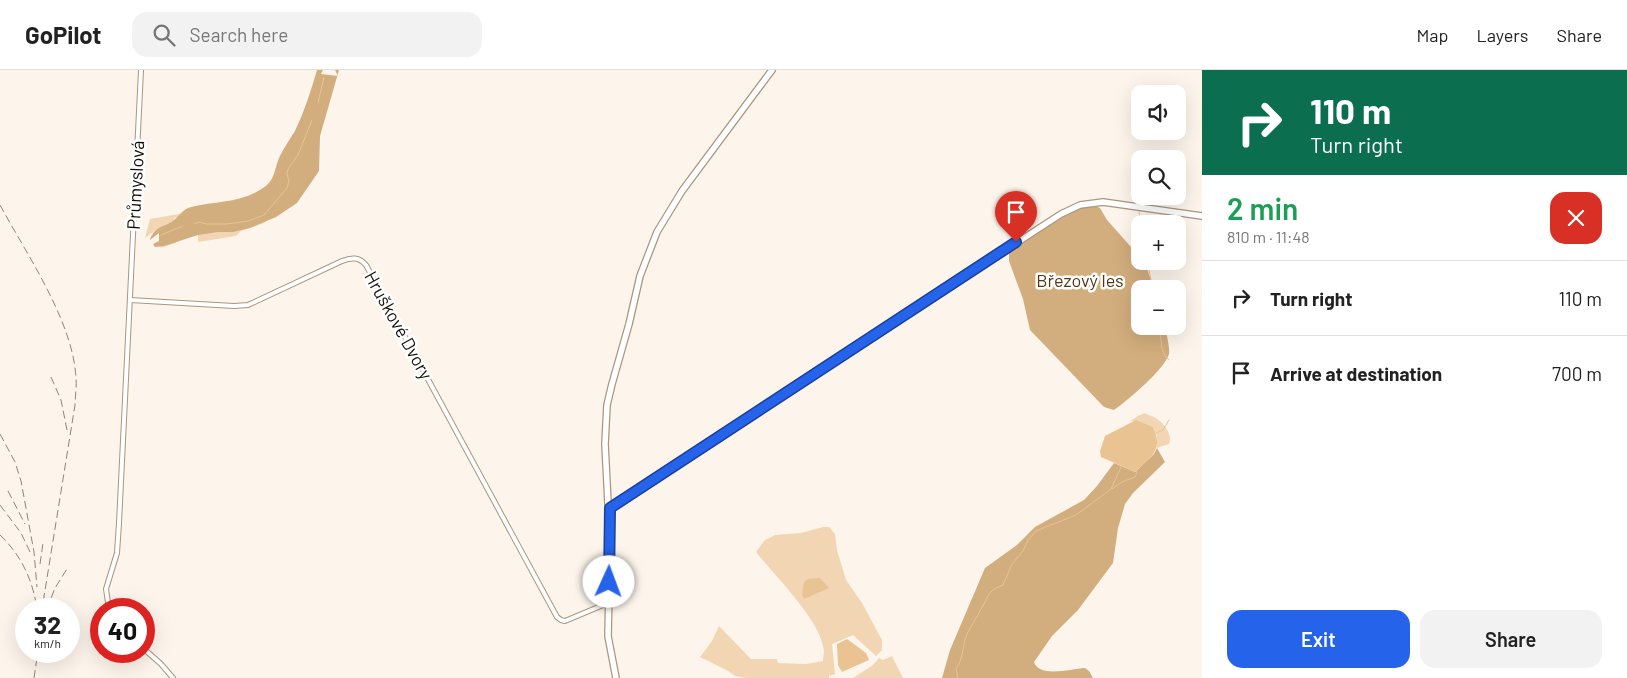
<!DOCTYPE html>
<meta charset="utf-8">
<style>
body{margin:0;font-family:Barlow,sans-serif;background:#f2f2f2;color:#222;height:100vh;display:flex;flex-direction:column;font-size:19px;white-space:nowrap}
*{box-sizing:border-box;margin:0}
p{font-size:16px;color:#767676}
.icon{flex:none;width:28px;height:28px;fill:none;stroke:currentColor;stroke-width:2;stroke-linecap:round;stroke-linejoin:round}
.map{position:relative;flex:1;overflow:hidden}
.panel{display:flex;flex-direction:column;background:#fff;width:425px}
.panel>*{flex:none}
.guide{background:#0b6e4f;color:#fff;overflow:hidden}
.buttons{position:absolute;left:1131px;top:15px;display:grid;gap:10px}
.buttons a{display:grid;place-items:center;width:55px;height:55px;border-radius:10px;background:#fff;box-shadow:0 5px 20px #0002;font-size:25px}
.speed{position:absolute;left:15px;top:528px;display:flex;gap:10px;font-size:25px;font-weight:700;text-align:center}
.speed>*{display:grid;place-content:center;width:65px;height:65px;border-radius:50%;background:#fff;box-shadow:0 5px 20px #0002;line-height:1}
.speed small{font-size:12px;font-weight:400}
.speed .limit{border:8px solid #d22;background:#fff;color:#111}
.pin{position:absolute;display:grid;place-items:center;width:42px;height:42px;color:#fff;margin:-51px -21px;border-radius:50% 50% 50% 0;rotate:-45deg;box-shadow:0 0 5px #0007}
.pin .icon{rotate:45deg}
.me{position:absolute;width:55px;margin:-28px;rotate:2deg;stroke-linejoin:round;filter:drop-shadow(0 0 4px #0008)}
.turn{display:flex;align-items:center;gap:18px;height:105px;padding:0 25px;font-size:22px}
.turn .icon{width:65px;height:65px;stroke-width:2.5}
.turn b{display:block;font-size:35px;line-height:42px}
.round{display:grid;place-items:center;flex:none;width:52px;height:52px;border-radius:15px;background:#f2f2f2}
.headline{display:flex;align-items:center;justify-content:space-between;height:85px;padding:0 25px}
h1{font-size:30px;font-weight:600;line-height:38px;color:#1e9e55}
.button{display:flex;gap:10px;margin-top:auto;padding:10px 25px}
.button a{flex:1;height:58px;border-radius:15px;background:#2563eb;color:#fff;font-size:20px;font-weight:600;line-height:58px;text-align:center}
.button a+a{background:#f2f2f2;color:#222}
ul{padding:0;list-style:none}
li{display:flex;align-items:center;gap:15px;height:75px;padding:0 25px;border-top:1px solid #e0e0e0}
li div{flex:1}
li b{display:block;font-size:19px}
li em{font-style:normal}
header{display:flex;align-items:center;gap:30px;box-sizing:border-box;height:70px;padding:0 25px;background:#fff;border-bottom:1px solid #e0e0e0}
header strong{font-size:24px}
nav{display:flex;gap:28px;margin-inline-start:auto;font-size:18px}
.search{width:350px;height:45px;background:#f2f2f2;display:flex;align-items:center;gap:12px;box-sizing:border-box;padding:0 18px;border-radius:15px;color:#767676;font-size:19px}
main{display:flex;flex:1;min-height:0}
.map>svg:first-child{display:block}
.green{fill:#f2d6b4}
.forest{fill:#d2ad7d}
.water{fill:#eac393}
.lines{fill:none;stroke-linecap:round;stroke-linejoin:round}
.stream{stroke:#eac393;stroke-width:1}
.street-casing{stroke:#a9967f;stroke-width:6}
.secondary-casing{stroke:#a9967f;stroke-width:8}
.street{stroke:#fff;stroke-width:4}
.secondary{stroke:#fff;stroke-width:5.5}
.rail{stroke:#8c857c;stroke-width:1;stroke-dasharray:8 4;stroke-linecap:butt}
.route-casing{stroke:#184099;stroke-width:12}
.route{stroke:#2563eb;stroke-width:9}
.labels{text-anchor:middle;dominant-baseline:central;stroke-width:5;stroke-linejoin:round;paint-order:stroke}
.street-label{font-size:18px;fill:#130d05;stroke:#fff}
.park-label{font-size:18px;fill:#533812;stroke:#fff}
</style>
<header>
<strong>GoPilot</strong>
<div class="search"><svg class="icon" aria-label="search" viewBox="0 0 24 24"><circle cx="10" cy="10" r="6"/><path d="M15 15l6 6"/></svg>Search here</div>
<nav><a>Map</a><a>Layers</a><a>Share</a></nav>
</header>
<main>
<div class="map">
<svg width="1202" height="608" viewBox="0 0 1202 608">
<rect width="100%" height="100%" fill="#fdf5eb"/>
<g class="green">
<path d="M190 142 269 149 264 153 241 161 236 166 198 172V155L186 145 174 148 176 173 160 178 165 169 156 160 145 168 150 149Z"/>
<path d="M1145 343C1149 346 1154 346 1157 349 1165 354 1173 366 1169 374L1157 378V366L1153 357 1132 351 1129 352 1138 346Z"/>
<path d="M823 457H829L835 464 837 480 846 510 862 533 882 570V580L876 586 853 565 832 574 835 604 829 606V608H746L735 606 728 601 700 587 712 571 719 556 751 589H777L778 593 806 594 823 591C823 586 825 581 823 576 817 547 775 506 756 482L765 470 775 465 801 463Z"/>
<path d="M892 586 903 608H853L873 595 879 588 883 590Z"/>
</g>
<g class="forest">
<path d="M317 0H323L321 4 338 6 335 0H339L320 66 319 101 297 133 276 147 250 158 233 162H218L198 165 164 176 155 177 153 174 159 171V163L150 170V169C156 156 162 158 173 151 179 146 183 139 191 137 218 130 243 134 267 115 276 107 275 94 281 84 285 76 290 69 295 61 304 42 311 21 317 0Z"/>
<path d="M1093 135 1100 138 1107 150 1140 187V191L1145 193 1154 219H1140V256H1165C1166 264 1170 276 1169 284 1165 299 1127 331 1114 340L1104 337 1030 260 1023 229 1009 191V180L1017 174 1078 137Z"/>
<path d="M1157 378 1165 392 1133 423 1125 434 1118 458 1113 493 1078 540 1052 566 1034 592C1039 608 1071 599 1085 598L1089 601 1093 608H942L950 580 985 498 1017 475 1035 457 1084 430 1097 416 1114 393 1135 402 1154 384Z"/>
</g>
<g class="water">
<path d="M1136 350 1153 357C1164 381 1151 386 1135 402L1101 387 1100 381 1105 366Z"/>
<path d="M820 508 829 518 804 529 802 525 804 512 808 509Z"/>
<path d="M847 569 866 583 869 590 842 602 838 595 837 574Z"/>
</g>
<g class="lines">
<g class="stream">
<path d="M318 33 324 7"/>
<path d="M1139 139 1140 154"/>
<path d="M194 154 199 152 207 154H227L248 151 264 145 287 118 289 111 287 104 288 99 298 85 312 50"/>
<path d="M161 165 183 156"/>
<path d="M1147 191 1153 219"/>
<path d="M1159 256C1163 269 1158 281 1169 290"/>
<path d="M1156 363 1163 360 1169 350"/>
<path d="M1112 419 1122 412 1135 407 1137 403 1136 400"/>
<path d="M958 608 956 599C964 588 962 574 968 562 975 549 983 537 989 524L994 519 1003 515 1012 494 1023 481 1028 470 1036 461 1076 445 1111 419 1122 395"/>
</g>
<g class="street-casing">
<g id="street">
<path d="M130 230 234 236 248 235 342 191C352 187 359 187 366 195L557 547 561 550 565 551 608 533"/>
<path d="M109 539 106 519 117 483 119 453 141 0"/>
<path d="M144 579 161 594 173 608"/>
</g>
</g>
<g class="secondary-casing">
<g id="secondary">
<path d="M610 438 1061 144 1080 135 1103 132 1202 146"/>
<path d="M616 608 608 566 610 473 605 374 607 335 612 314 629 254 640 206 657 162 682 121 772 0"/>
</g>
</g>
<use href="#street" class="street"/>
<use href="#secondary" class="secondary"/>
<g class="rail">
<path d="M0 135C27 185 73 251 76 308 77 317 75 326 75 335L42 539"/>
<path d="M51 307 61 330 67 360"/>
<path d="M0 364 15 392 21 411 34 482 37 517"/>
<path d="M8 421 25 454"/>
<path d="M0 435 21 463 30 482"/>
<path d="M0 465C21 485 33 510 37 539"/>
<path d="M40 494 43 473"/>
<path d="M47 539 55 518 67 499"/>
<path d="M34 608 38 581"/>
</g>
</g>
<g class="lines">
<g class="route-casing">
<path id="route" d="M609 512 610 438 1016 172"/>
</g>
<use href="#route" class="route"/>
</g>
<g class="labels">
<g class="street-label">
<text transform="translate(135 115) rotate(-87)">Průmyslová</text>
<text transform="translate(399 255) rotate(61)">Hruškové Dvory</text>
</g>
<g class="park-label">
<text x="1080" y="210">Březový les</text>
</g>
</g>
</svg>
<div class="buttons">
<a><svg class="icon" aria-label="sound" viewBox="0 0 24 24"><path d="M4 9h4l5-4v14l-5-4H4zM17 9q2 3 0 6"/></svg></a>
<a><svg class="icon" aria-label="search" viewBox="0 0 24 24"><circle cx="10" cy="10" r="6"/><path d="M15 15l6 6"/></svg></a>
<a>+</a>
<a>−</a>
</div>
<div class="speed"><div>32<small>km/h</small></div><div class="limit">40</div></div>
<div class="pin" style="left:1016px;top:172px;background:#d93025"><svg class="icon" aria-label="arrive" viewBox="0 0 24 24"><path d="M6 21V4h12l-3 4 3 4H6"/></svg></div>
<svg class="me" style="left:609px;top:512px" viewBox="-20 -20 40 40"><circle r="19" fill="#fff"/><path d="M0-13L10 11 0 6-10 11z" fill="#2563eb"/></svg>
</div>
<section class="panel">
<div class="guide">
<div class="turn"><svg class="icon" aria-label="right" viewBox="0 0 24 24"><path d="M7 20v-9h11M14 6l5 5-5 5"/></svg><div><b>110 m</b>Turn right</div></div>
</div>
<div class="headline"><div><h1>2 min</h1><p>810 m · 11:48</p></div><a class="round" style="background:#d93025;color:#fff"><svg class="icon" aria-label="close" viewBox="0 0 24 24"><path d="M6 6l12 12M18 6L6 18"/></svg></a></div>
<ul>
<li><svg class="icon" aria-label="right" viewBox="0 0 24 24"><path d="M7 20v-9h11M14 6l5 5-5 5"/></svg><div><b>Turn right</b></div><em>110 m</em></li>
<li><svg class="icon" aria-label="arrive" viewBox="0 0 24 24"><path d="M6 21V4h12l-3 4 3 4H6"/></svg><div><b>Arrive at destination</b></div><em>700 m</em></li>
</ul>
<div class="button"><a>Exit</a><a>Share</a></div>
</section>
</main>
